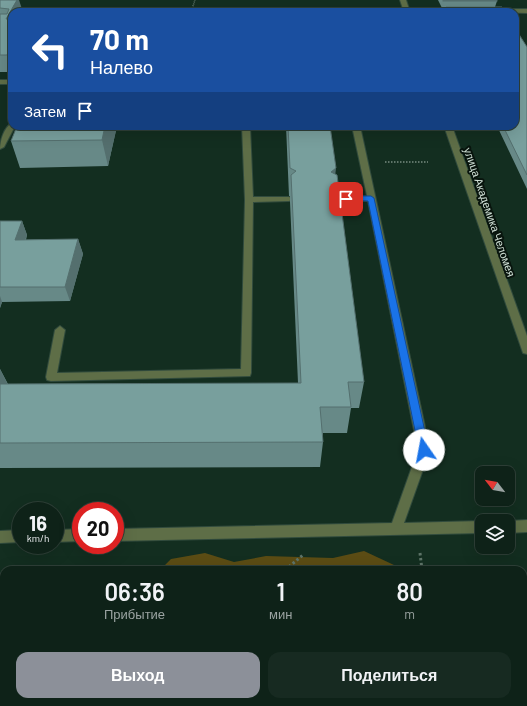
<!DOCTYPE html>
<html lang="ru">
<meta charset="utf-8">
<style>
body{margin:0;font-family:Barlow,sans-serif;background:#172a21;color:#f1f3f6;height:100vh;display:flex;flex-direction:column;font-size:15px;white-space:nowrap}
*{box-sizing:border-box;margin:0}
p{font-size:13px;color:#9ba4a2}
.icon{flex:none;width:22px;height:22px;fill:none;stroke:currentColor;stroke-width:2;stroke-linecap:round;stroke-linejoin:round}
.map{position:relative;flex:1;overflow:hidden}
.sheet{position:absolute;left:0px;top:566px;width:527px;height:140px;display:flex;flex-direction:column;background:#0e2218;border-radius:12px 12px 0 0;box-shadow:0 4px 16px #0002,0 0 0 1px #2e3f37}
.sheet>*{flex:none}
.banner{position:absolute;left:8px;top:8px;width:511px;height:122px;border-radius:12px;box-shadow:0 4px 16px #0002,0 0 0 1px #2e3f37;background:#1a4fa0;color:#fff;overflow:hidden}
.needle{width:26px;rotate:301deg}
.tools{position:absolute;left:475px;top:466px;display:grid;gap:8px}
.tools a{display:grid;place-items:center;width:40px;height:40px;border-radius:8px;background:#0e2218;box-shadow:0 4px 16px #0002,0 0 0 1px #2e3f37;font-size:20px}
.speed{position:absolute;left:12px;top:502px;display:flex;gap:8px;font-size:20px;font-weight:700;text-align:center}
.speed>*{display:grid;place-content:center;width:52px;height:52px;border-radius:50%;background:#0e2218;box-shadow:0 4px 16px #0002,0 0 0 1px #2e3f37;line-height:1}
.speed small{font-size:10px;font-weight:400}
.speed .limit{border:6px solid #d22;background:#fff;color:#111}
.pin{position:absolute;display:grid;place-items:center;width:34px;height:34px;color:#fff;margin:-17px;border-radius:8px;box-shadow:0 2px 6px #0006}
.me{position:absolute;width:44px;margin:-22px;rotate:348deg;stroke-linejoin:round;filter:drop-shadow(0 0 3px #0008)}
.turn{display:flex;align-items:center;gap:14px;height:84px;padding:0 16px;font-size:18px}
.turn .icon{width:52px;height:52px;stroke-width:2.5}
.turn b{display:block;font-size:28px;line-height:34px}
.then{display:flex;align-items:center;height:38px;padding:0 16px;background:#0003;gap:8px;font-size:15px}
.eta{display:flex;justify-content:space-evenly;align-items:center;height:68px;text-align:center}
.eta b{font-size:24px;font-weight:600;line-height:28px}
.cta{display:flex;gap:8px;margin-top:auto;padding:8px 16px}
.cta a{flex:1;height:46px;border-radius:12px;background:#8c9099;color:#fff;font-size:16px;font-weight:600;line-height:46px;text-align:center}
.cta a+a{background:#172a21;color:#f1f3f6}
.map>svg:first-child{display:block}
.green{fill:#443708}
.forest{fill:#5b4c14}
.water{fill:#3b7c93}
.lines{fill:none;stroke-linecap:round;stroke-linejoin:round}
.minor-casing{stroke:#314b3d;stroke-width:2}
.path-far2{stroke:#5e7468;stroke-width:1.5;stroke-dasharray:1 1;stroke-linecap:butt}
.path-far1{stroke:#5e7468;stroke-width:2;stroke-dasharray:1.5 1.5;stroke-linecap:butt}
.path{stroke:#5e7468;stroke-width:3;stroke-dasharray:2.5 2.5;stroke-linecap:butt}
.minor{fill:#5e6e47;fill-rule:evenodd}
.wall{fill:#678987}
.shaded-wall{fill:#546f6e}
.building{fill:#789f9d;stroke:#546f6e}
.route{fill:#1a73e8;stroke:#114b97}
.labels{text-anchor:middle;dominant-baseline:central;stroke-width:4;stroke-linejoin:round;paint-order:stroke}
.street-label{font-size:11px;fill:#d1e1d7;stroke:#08140d}
</style>
<div class="map">
<svg width="527" height="706" viewBox="0 0 527 706">
<rect width="100%" height="100%" fill="#132e20"/>
<rect class="green" x="264" y="702" width="87" height="4"/>
<g class="forest">
<path d="M364 551 394 565H431L440 570H160L171 559 205 553 234 562 266 556 333 558Z"/>
<path d="M116 702H264V706H115Z"/>
<rect x="351" y="702" width="159" height="4"/>
</g>
<path class="water" d="M4 685V702H59L58 706H0V694Z"/>
<g class="lines">
<g class="minor-casing">
<g id="minor">
<path d="M400 0H406L409 9H459L462 11 404 12Z"/>
<path d="M491 9H527V13L489 12Z"/>
<rect x="0" y="80" width="12" height="4"/>
<path d="M12 123V126H15L4 147 0 149C0 141 4 127 12 123Z"/>
<path d="M242 126H250L253 197H289L293 199 289 201 253 202 251 373 250 376 51 381 47 380 46 377 55 330 60 326 65 330 57 373 241 369 245 200Z"/>
<path d="M352 126H360L430 450 404 523 482 521V533L115 541V529L392 523 418 450 368 201H334L330 199 334 197 367 196Z"/>
<path d="M444 126H452L527 336V354L523 353 522 350Z"/>
<path d="M527 520V532L508 533V521Z"/>
<path d="M81 529V541L55 542V530Z"/>
<path d="M21 530V542L0 543V531Z"/>
</g>
</g>
<g class="path-far2">
<path d="M20 12 191 10"/>
<path d="M191 12 195 0"/>
</g>
<path class="path-far1" d="M385 162H428"/>
<g class="path">
<path d="M420 553 422 570"/>
<path d="M285 570 303 555"/>
<path d="M0 594 4 596"/>
<path d="M159 702 165 706"/>
<path d="M436 702V706"/>
<path d="M116 706 122 702"/>
</g>
<use href="#minor" class="minor"/>
</g>
<g class="wall">
<path d="M0 0 12 12V72H0Z"/>
<path d="M438 0H497V1L495 7 505 12H445L446 8H442Z"/>
<path d="M527 47V189L497 126H515Z"/>
<path d="M117 126 108 166 20 168 11 141Z"/>
<path d="M286 126H330L335 174 364 382 359 408H351L347 433H323V442L320 467 0 468V369L8 384 298 383 290 202V196H289Z"/>
<path d="M0 221H22L27 235 26 240 78 239 83 254 70 301 2 302 0 308Z"/>
</g>
<g class="shaded-wall">
<path d="M17 0H19L23 12H12V35L6 19Z"/>
<path d="M12 46V70L7 55Z"/>
<path d="M105 126H117L108 166 102 140Z"/>
<path d="M336 168 333 196 331 172Z"/>
<path d="M22 221 27 235 20 254 15 240Z"/>
<path d="M78 239 83 254 70 301 65 287Z"/>
<path d="M0 296 2 302 0 308Z"/>
<path d="M0 369 9 387 0 416Z"/>
</g>
<g class="building">
<path d="M0 0H17L6 19H12V46L7 55H0V14H7L9 9 0 8Z"/>
<rect x="443" y="0" width="54" height="1"/>
<path d="M446 7H502L505 12H449Z"/>
<path d="M515 28 527 47V175L503 126H515Z"/>
<path d="M17 126H105L102 140 11 141Z"/>
<path d="M288 126H330L336 168 331 172 337 175 364 382H348L351 407H320L323 442 0 443V384L301 383 291 175 296 171 290 168Z"/>
<path d="M0 221H22L15 240 78 239 65 287H0Z"/>
</g>
<path class="route" d="M346 196H371L374 198 429 450 424 455 419 450 368 201 343 200 342 199Z"/>
<g class="labels">
<g class="street-label">
<text transform="translate(490 212) rotate(71)">улица Академика Челомея</text>
</g>
</g>
</svg>
<div class="tools">
<a><svg class="needle" viewBox="-14 -14 28 28"><path d="M0-13l5 13h-10z" fill="#e53935"/><path d="M0 13l5-13h-10z" fill="#9ba4a2"/></svg></a>
<a><svg class="icon" aria-label="layers" viewBox="0 0 24 24"><path d="M12 4l9 5-9 5-9-5zM3 14l9 5 9-5"/></svg></a>
</div>
<div class="speed"><div>16<small>km/h</small></div><div class="limit">20</div></div>
<div class="pin" style="left:346px;top:199px;background:#d93025"><svg class="icon" aria-label="arrive" viewBox="0 0 24 24"><path d="M6 21V4h12l-3 4 3 4H6"/></svg></div>
<svg class="me" style="left:424px;top:450px" viewBox="-20 -20 40 40"><circle r="19" fill="#fff"/><path d="M0-13L10 11 0 6-10 11z" fill="#1a73e8"/></svg>
<div class="banner">
<div class="turn"><svg class="icon" aria-label="left" viewBox="0 0 24 24"><path d="M17 20v-9H6M10 6l-5 5 5 5"/></svg><div><b>70 m</b>Налево</div></div>
<div class="then">Затем<svg class="icon" aria-label="arrive" viewBox="0 0 24 24"><path d="M6 21V4h12l-3 4 3 4H6"/></svg></div>
</div>
<section class="sheet">
<div class="eta">
<div><b>06:36</b><p>Прибытие</p></div>
<div><b>1</b><p>мин</p></div>
<div><b>80</b><p>m</p></div>
</div>
<div class="cta"><a>Выход</a><a>Поделиться</a></div>
</section>
</div>
